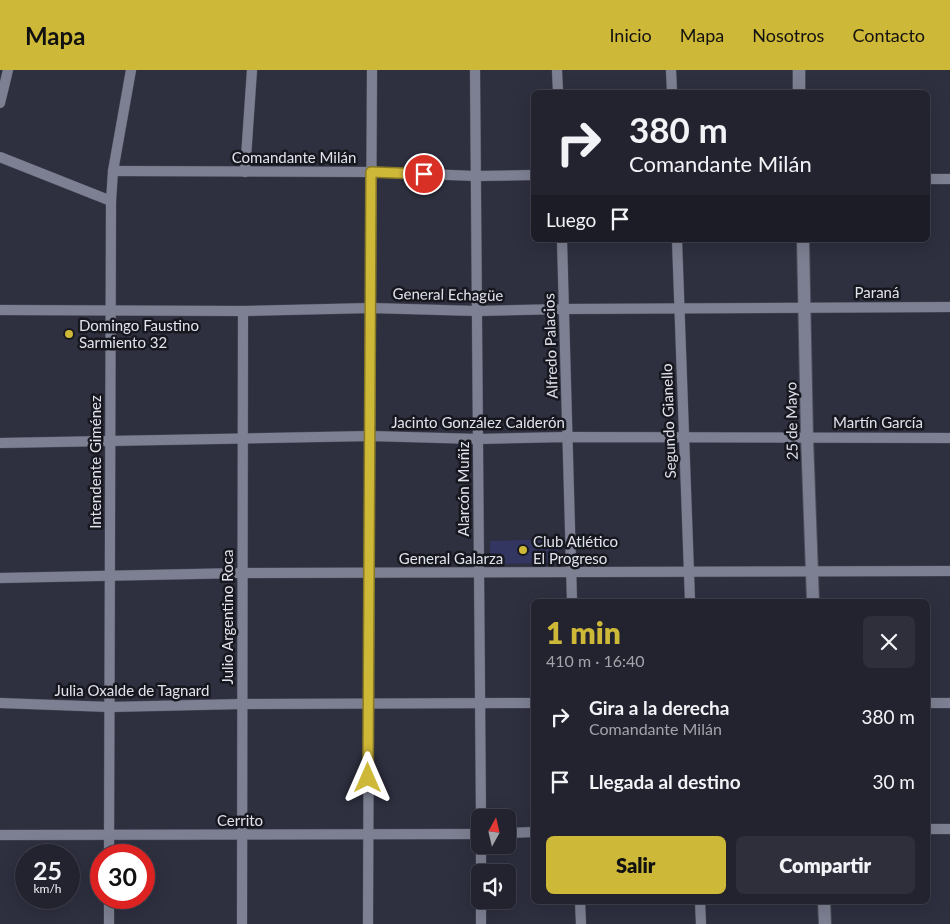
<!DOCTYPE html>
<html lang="es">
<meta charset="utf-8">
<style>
body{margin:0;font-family:Lato,sans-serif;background:#2e2f3b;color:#f1f3f6;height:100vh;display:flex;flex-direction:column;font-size:19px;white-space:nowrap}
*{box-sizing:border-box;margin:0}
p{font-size:16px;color:#a2a4aa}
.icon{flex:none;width:28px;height:28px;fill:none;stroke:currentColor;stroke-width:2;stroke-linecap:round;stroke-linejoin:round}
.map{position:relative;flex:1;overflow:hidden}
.details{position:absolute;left:531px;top:529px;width:399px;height:305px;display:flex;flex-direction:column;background:#22232f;border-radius:8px;box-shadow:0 5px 20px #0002,0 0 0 1px #3f404b}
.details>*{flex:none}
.top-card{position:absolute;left:531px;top:20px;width:399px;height:152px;border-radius:8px;box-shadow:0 5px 20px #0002,0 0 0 1px #3f404b;background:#22232f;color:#f1f3f6;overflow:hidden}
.needle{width:32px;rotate:8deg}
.tools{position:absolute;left:471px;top:739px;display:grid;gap:10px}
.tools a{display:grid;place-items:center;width:45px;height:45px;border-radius:8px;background:#22232f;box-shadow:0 5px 20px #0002,0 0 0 1px #3f404b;font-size:25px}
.speed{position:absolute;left:15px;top:774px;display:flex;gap:10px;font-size:25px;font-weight:700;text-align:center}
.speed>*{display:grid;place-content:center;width:65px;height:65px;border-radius:50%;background:#22232f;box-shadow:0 5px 20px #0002,0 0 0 1px #3f404b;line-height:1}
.speed small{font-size:12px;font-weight:400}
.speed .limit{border:8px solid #d22;background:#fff;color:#111}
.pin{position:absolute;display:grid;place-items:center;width:42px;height:42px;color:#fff;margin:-21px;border:2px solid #fff;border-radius:50%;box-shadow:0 1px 5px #0007}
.me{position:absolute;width:55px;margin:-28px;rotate:0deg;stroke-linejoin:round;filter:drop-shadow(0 0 4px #0008)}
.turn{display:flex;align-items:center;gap:18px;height:105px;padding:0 15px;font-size:22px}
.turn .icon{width:65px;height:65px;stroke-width:2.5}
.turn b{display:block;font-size:35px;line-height:42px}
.then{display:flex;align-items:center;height:48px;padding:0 15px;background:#0003;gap:10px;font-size:19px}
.round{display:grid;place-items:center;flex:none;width:52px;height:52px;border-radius:8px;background:#2e2f3b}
.head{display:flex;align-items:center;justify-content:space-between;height:85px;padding:0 15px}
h1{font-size:30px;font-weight:800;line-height:38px;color:#ceb838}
.button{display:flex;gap:10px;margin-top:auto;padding:10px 15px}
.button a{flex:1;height:58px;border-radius:8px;background:#ceb838;color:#111;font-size:20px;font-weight:800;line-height:58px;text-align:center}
.button a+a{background:#2e2f3b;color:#f1f3f6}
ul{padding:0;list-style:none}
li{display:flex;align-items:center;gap:15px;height:65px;padding:0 15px}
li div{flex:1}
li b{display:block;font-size:19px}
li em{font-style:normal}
header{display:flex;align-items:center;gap:30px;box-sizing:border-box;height:70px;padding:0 25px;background:#ceb838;color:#111}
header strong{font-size:24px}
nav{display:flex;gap:28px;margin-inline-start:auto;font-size:18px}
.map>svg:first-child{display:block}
.green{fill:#343662}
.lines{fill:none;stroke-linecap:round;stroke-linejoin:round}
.street-casing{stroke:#4b4c59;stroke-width:11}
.secondary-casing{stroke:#4b4c59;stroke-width:14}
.street{stroke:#7d8092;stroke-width:10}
.secondary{stroke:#7d8092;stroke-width:12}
.route-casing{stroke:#867824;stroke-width:12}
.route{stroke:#ceb838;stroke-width:9}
.poi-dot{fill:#ceb838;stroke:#17181f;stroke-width:2}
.labels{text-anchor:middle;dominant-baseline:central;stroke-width:5;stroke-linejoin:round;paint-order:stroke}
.street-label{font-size:15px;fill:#e0e2ec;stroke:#17181f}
.poi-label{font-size:15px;fill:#e0e2ec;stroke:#17181f;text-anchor:start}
</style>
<header>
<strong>Mapa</strong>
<nav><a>Inicio</a><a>Mapa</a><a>Nosotros</a><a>Contacto</a></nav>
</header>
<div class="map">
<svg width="950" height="854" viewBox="0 0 950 854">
<rect width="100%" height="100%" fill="#2e2f3f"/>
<path class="green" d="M557 469 558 488 555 493 493 494 490 492V471Z"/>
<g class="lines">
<g class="street-casing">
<g id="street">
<path d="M475 0 481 748"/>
<path d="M557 0 558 22"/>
<path d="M671 0 672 22"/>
<path d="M0 33 8 0"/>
<path d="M0 87 111 131"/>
<path d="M113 101 371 102 476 106 534 105"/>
<path d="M245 102 252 0"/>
<path d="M928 109H950"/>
<path d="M562 170 572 531"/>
<path d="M677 170 690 531"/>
<path d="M0 240 243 241 371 238 477 241 564 239 950 237"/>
<path d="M0 373 370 366 478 369 567 367 950 368"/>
<path d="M0 508 242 503 950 501"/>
<path d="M0 633 110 637 242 634 534 633"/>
<path d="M928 633H950"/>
<path d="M928 759H950"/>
<path d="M508 763 534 762"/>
<path d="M0 765 480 764"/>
<path d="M481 775V802"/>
<path d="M109 785 111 131 113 101 131 0"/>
<path d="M481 830V854"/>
<path d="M580 831 581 854"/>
<path d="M700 831 701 854"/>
<path d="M109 854V828"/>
<path d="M242 854 243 241"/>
<path d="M368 854C368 569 371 285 372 0"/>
</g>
</g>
<g class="secondary-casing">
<g id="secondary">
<path d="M799 0V22"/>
<path d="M803 170 807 367 813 531"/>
<path d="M824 831 825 854"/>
</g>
</g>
<use href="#street" class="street"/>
<use href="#secondary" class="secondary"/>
</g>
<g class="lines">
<g class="route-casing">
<path id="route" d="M368 708 371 102 424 104"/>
</g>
<use href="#route" class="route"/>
</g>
<g class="poi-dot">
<circle cx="69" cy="264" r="5"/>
<circle cx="523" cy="480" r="5"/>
</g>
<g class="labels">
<g class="street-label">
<text x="294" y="87">Comandante Milán</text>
<text x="877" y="222">Paraná</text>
<text transform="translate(448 224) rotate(1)">General Echagüe</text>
<text transform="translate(550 276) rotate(-92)">Alfredo Palacios</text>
<text transform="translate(668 351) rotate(-92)">Segundo Gianello</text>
<text transform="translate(791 351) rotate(-91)">25 de Mayo</text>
<text x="478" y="352">Jacinto González Calderón</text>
<text x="878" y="352">Martín García</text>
<text transform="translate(95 392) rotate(-90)">Intendente Giménez</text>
<text transform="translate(463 419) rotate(-90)">Alarcón Muñiz</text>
<text x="451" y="488">General Galarza</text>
<text transform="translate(227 547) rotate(-90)">Julio Argentino Roca</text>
<text x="132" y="620">Julia Oxalde de Tagnard</text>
<text x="240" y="750">Cerrito</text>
</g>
<g class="poi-label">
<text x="79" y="255">Domingo Faustino<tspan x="79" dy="17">Sarmiento 32</tspan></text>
<text x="533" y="471">Club Atlético<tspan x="533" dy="17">El Progreso</tspan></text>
</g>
</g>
</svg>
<div class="tools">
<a><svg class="needle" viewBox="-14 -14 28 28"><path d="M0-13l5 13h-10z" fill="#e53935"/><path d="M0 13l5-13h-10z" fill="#a2a4aa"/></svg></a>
<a><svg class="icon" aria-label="sound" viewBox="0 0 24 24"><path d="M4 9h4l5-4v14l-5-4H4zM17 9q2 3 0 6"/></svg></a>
</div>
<div class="speed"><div>25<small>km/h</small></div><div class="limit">30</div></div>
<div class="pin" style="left:424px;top:104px;background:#d93025"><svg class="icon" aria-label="arrive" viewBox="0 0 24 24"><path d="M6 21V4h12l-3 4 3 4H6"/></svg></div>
<svg class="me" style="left:368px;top:708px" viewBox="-20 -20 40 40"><path d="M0-17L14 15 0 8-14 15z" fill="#ceb838" stroke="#fff" stroke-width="4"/></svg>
<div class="top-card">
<div class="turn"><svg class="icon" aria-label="right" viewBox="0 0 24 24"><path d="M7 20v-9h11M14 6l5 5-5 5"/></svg><div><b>380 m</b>Comandante Milán</div></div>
<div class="then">Luego<svg class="icon" aria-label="arrive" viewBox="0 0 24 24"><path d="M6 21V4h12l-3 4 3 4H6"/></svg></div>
</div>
<section class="details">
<div class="head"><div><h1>1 min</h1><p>410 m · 16:40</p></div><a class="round"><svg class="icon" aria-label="close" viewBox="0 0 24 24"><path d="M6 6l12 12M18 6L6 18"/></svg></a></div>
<ul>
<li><svg class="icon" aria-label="right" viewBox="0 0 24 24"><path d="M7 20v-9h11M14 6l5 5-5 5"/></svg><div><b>Gira a la derecha</b><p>Comandante Milán</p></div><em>380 m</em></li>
<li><svg class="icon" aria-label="arrive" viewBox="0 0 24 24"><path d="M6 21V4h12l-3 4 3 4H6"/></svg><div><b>Llegada al destino</b></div><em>30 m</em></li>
</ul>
<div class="button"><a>Salir</a><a>Compartir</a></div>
</section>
</div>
